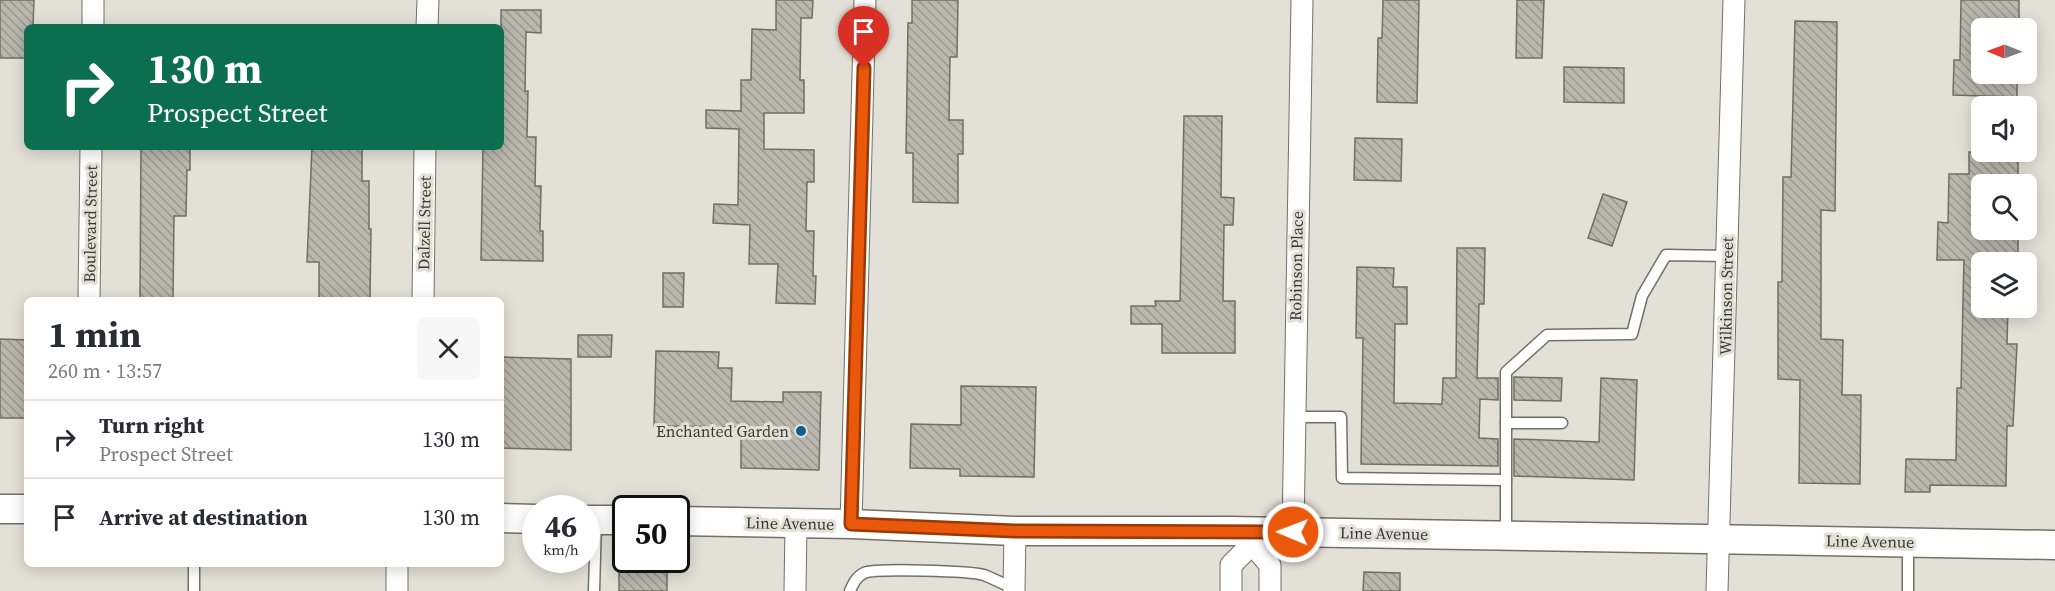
<!DOCTYPE html>
<meta charset="utf-8">
<style>
body{margin:0;font-family:"Source Serif 4",serif;background:#f7f7f7;color:#2b2b33;height:100vh;display:flex;flex-direction:column;font-size:22px;white-space:nowrap}
*{box-sizing:border-box;margin:0}
p{font-size:20px;color:#7c7c81}
.icon{flex:none;width:33px;height:33px;fill:none;stroke:currentColor;stroke-width:2;stroke-linecap:round;stroke-linejoin:round}
.map{position:relative;flex:1;overflow:hidden}
.drawer{position:absolute;left:24px;top:297px;width:480px;height:270px;display:flex;flex-direction:column;background:#fff;border-radius:9px;box-shadow:0 3px 15px #0003}
.drawer>*{flex:none}
.guide{position:absolute;left:24px;top:24px;width:480px;height:126px;border-radius:9px;box-shadow:0 3px 15px #0003;background:#0b6e4f;color:#fff;overflow:hidden}
.needle{width:39px;rotate:271deg}
.buttons{position:absolute;left:1971px;top:18px;display:grid;gap:12px}
.buttons a{display:grid;place-items:center;width:66px;height:66px;border-radius:9px;background:#fff;box-shadow:0 3px 15px #0003;font-size:30px}
.speed{position:absolute;left:522px;top:495px;display:flex;gap:12px;font-size:30px;font-weight:700;text-align:center}
.speed>*{display:grid;place-content:center;width:78px;height:78px;border-radius:50%;background:#fff;box-shadow:0 3px 15px #0003;line-height:1}
.speed small{font-size:15px;font-weight:400}
.speed .limit{border:3px solid #111;border-radius:9px;background:#fff;color:#111}
.pin{position:absolute;display:grid;place-items:center;width:51px;height:51px;color:#fff;margin:-62px -26px;border-radius:50% 50% 50% 0;rotate:-45deg;box-shadow:0 0 6px #0007}
.pin .icon{rotate:45deg}
.me{position:absolute;width:66px;margin:-33px;rotate:271deg;stroke-linejoin:round;filter:drop-shadow(0 0 4px #0008)}
.turn{display:flex;align-items:center;gap:21px;height:126px;padding:0 24px;font-size:27px}
.turn .icon{width:78px;height:78px;stroke-width:2.5}
.turn b{display:block;font-size:42px;line-height:51px}
.round{display:grid;place-items:center;flex:none;width:63px;height:63px;border-radius:9px;background:#f7f7f7}
.head{display:flex;align-items:center;justify-content:space-between;height:102px;padding:0 24px}
h1{font-size:36px;font-weight:700;line-height:45px}
ul{padding:0;list-style:none}
li{display:flex;align-items:center;gap:18px;height:78px;padding:0 24px;border-top:2px solid #e1e1e2}
li div{flex:1}
li b{display:block;font-size:22px}
li em{font-style:normal}
.map>svg:first-child{display:block}
.building{fill:url(#building-back-hatch);stroke:#706e65;stroke-width:1.5}
.lines{fill:none;stroke-linecap:round;stroke-linejoin:round}
.service-casing{stroke:#727067;stroke-width:13}
.minor-casing{stroke:#727067;stroke-width:23}
.secondary-casing{stroke:#727067;stroke-width:31}
.service{stroke:#fff;stroke-width:10}
.minor{stroke:#fff;stroke-width:21}
.secondary{stroke:#fff;stroke-width:28}
.route-casing{stroke:#983908;stroke-width:15}
.route{stroke:#ea580c;stroke-width:10}
.poi-dot{fill:#135c90;stroke:#e3e1d7;stroke-width:2}
.labels{text-anchor:middle;dominant-baseline:central;stroke-width:6;stroke-linejoin:round;paint-order:stroke}
.street-label{font-size:16px;fill:#3a3935;stroke:#e3e1d7}
.poi-label{font-size:16px;fill:#3a3935;stroke:#e3e1d7;text-anchor:end}
</style>
<div class="map">
<svg width="2055" height="591" viewBox="0 0 2055 591">
<defs>
<pattern id="building-back-hatch" width="6" height="6" patternUnits="userSpaceOnUse" patternTransform="scale(1.5)"><rect width="6" height="6" fill="#bab8ae"/><path d="M-1 5l2 2M0 0l6 6M5-1l2 2" fill="none" stroke="#98978e"/></pattern>
</defs>
<rect width="100%" height="100%" fill="#e3e1d7"/>
<g class="building">
<path d="M0 0H34L33 27H27V58H0Z"/>
<path d="M776 0H813L812 18H801L800 80H804V113H764V149L814 150V182H807L806 231H814L813 276H816L815 304 776 303 778 264H749L750 225 713 223 714 204 738 205 739 129 706 128V110L741 111V80H751L752 29 776 30Z"/>
<path d="M912 0H958L957 57H950L949 120H963V154H958V203L913 202V153H906L908 23H912Z"/>
<path d="M1383 0H1419L1417 103 1377 102 1378 38H1382Z"/>
<path d="M1517 0H1544L1542 58H1516Z"/>
<path d="M1961 0H2019V28H1982V74H2017V97L1953 95 1954 60H1960Z"/>
<path d="M501 10H541V33L526 32 525 91H528L527 137H536L535 186H541L540 231H543V261L481 260 483 147H501Z"/>
<path d="M1795 21 1837 22 1835 211 1821 210V339L1843 340 1842 395H1861L1860 484 1799 483 1800 380 1778 379V282H1782L1783 177H1791Z"/>
<path d="M1564 67 1624 68V103L1564 102Z"/>
<path d="M1184 116H1222L1221 197 1234 198 1233 225H1224L1223 301H1235V353H1162V324H1131V306H1156L1155 301H1180Z"/>
<path d="M1355 138 1402 139 1401 181 1354 180Z"/>
<path d="M141 147H190V170H187L186 216H174L173 300H140Z"/>
<path d="M312 147H362V181H369V229H371L370 300H319V262H307Z"/>
<path d="M1969 152H2018V184H1982V230H2018V261L1982 260V308H2008L2007 344H2017L2013 426H2007L2006 486 1930 485V492H1905L1906 459 1956 460 1957 388H1961L1964 260H1937L1938 222 1948 223 1949 174H1969Z"/>
<path d="M1603 194 1627 202 1612 246 1588 238Z"/>
<path d="M1457 248H1485L1484 304H1479L1477 378H1498V400L1480 399 1479 438 1498 439V466L1361 464 1363 338H1356L1357 267 1394 268 1393 287H1407V324H1395L1394 403 1442 404 1443 378H1456Z"/>
<path d="M663 273H684L683 307H663Z"/>
<path d="M578 335H612L611 357H578Z"/>
<path d="M0 339 27 340V418H0Z"/>
<path d="M656 351 719 352 718 368H732L731 401 783 402V392H821L819 470 741 468V427L654 426Z"/>
<path d="M501 357 571 359V450L501 448Z"/>
<path d="M1514 377 1562 378 1561 401 1514 400Z"/>
<path d="M1601 378 1637 380 1634 480 1514 476V439L1599 442Z"/>
<path d="M961 386 1036 387 1034 477 960 476V469L910 468 911 424 961 425Z"/>
<path d="M619 570 667 571V591H619Z"/>
<path d="M1364 572 1400 573V591H1363Z"/>
</g>
<g class="lines">
<g class="service-casing">
<g id="service">
<path d="M1294 417H1341L1342 478 1506 480"/>
<path d="M1506 423H1562"/>
<path d="M1506 535V372L1547 335 1632 334 1642 296 1666 255 1727 256"/>
<path d="M194 591V564"/>
<path d="M594 591 596 520"/>
<path d="M850 591C853 584 856 577 864 573 875 568 971 571 984 575 994 579 1004 584 1014 589"/>
<path d="M1908 591V543"/>
</g>
</g>
<g class="minor-casing">
<g id="minor">
<path d="M93 27V0"/>
<path d="M427 27 428 0"/>
<path d="M89 300 91 147"/>
<path d="M423 300 425 147"/>
<path d="M851 524 865 0"/>
<path d="M1293 532 1302 0"/>
<path d="M1252 544 1270 565V591"/>
<path d="M397 591V564"/>
<path d="M795 591 796 523"/>
<path d="M1014 591 1015 531"/>
<path d="M1231 591V565L1252 544 1253 531"/>
<path d="M1717 591 1734 0"/>
</g>
</g>
<g class="secondary-casing">
<g id="secondary">
<path d="M0 509H27"/>
<path d="M501 518 536 519"/>
<path d="M586 520H626"/>
<path d="M676 521 851 524 1015 531H1231L2055 545"/>
</g>
</g>
<use href="#service" class="service"/>
<use href="#minor" class="minor"/>
<use href="#secondary" class="secondary"/>
</g>
<g class="lines">
<g class="route-casing">
<path id="route" d="M864 68 851 524 1015 531 1293 532"/>
</g>
<use href="#route" class="route"/>
</g>
<circle class="poi-dot" cx="801" cy="431" r="6"/>
<g class="labels">
<g class="street-label">
<text transform="translate(424 223) rotate(-89)">Dalzell Street</text>
<text transform="translate(90 224) rotate(-89)">Boulevard Street</text>
<text transform="translate(1296 266) rotate(-89)">Robinson Place</text>
<text transform="translate(1726 296) rotate(-89)">Wilkinson Street</text>
<text transform="translate(790 523) rotate(1)">Line Avenue</text>
<text transform="translate(1384 533) rotate(1)">Line Avenue</text>
<text transform="translate(1870 541) rotate(1)">Line Avenue</text>
</g>
<g class="poi-label">
<text x="789" y="431">Enchanted Garden</text>
</g>
</g>
</svg>
<div class="buttons">
<a><svg class="needle" viewBox="-14 -14 28 28"><path d="M0-13l5 13h-10z" fill="#e53935"/><path d="M0 13l5-13h-10z" fill="#7c7c81"/></svg></a>
<a><svg class="icon" aria-label="sound" viewBox="0 0 24 24"><path d="M4 9h4l5-4v14l-5-4H4zM17 9q2 3 0 6"/></svg></a>
<a><svg class="icon" aria-label="search" viewBox="0 0 24 24"><circle cx="10" cy="10" r="6"/><path d="M15 15l6 6"/></svg></a>
<a><svg class="icon" aria-label="layers" viewBox="0 0 24 24"><path d="M12 4l9 5-9 5-9-5zM3 14l9 5 9-5"/></svg></a>
</div>
<div class="speed"><div>46<small>km/h</small></div><div class="limit">50</div></div>
<div class="pin" style="left:864px;top:68px;background:#d93025"><svg class="icon" aria-label="arrive" viewBox="0 0 24 24"><path d="M6 21V4h12l-3 4 3 4H6"/></svg></div>
<svg class="me" style="left:1293px;top:532px" viewBox="-20 -20 40 40"><circle r="17" fill="#ea580c" stroke="#fff" stroke-width="3"/><path d="M0-11L8 9 0 5-8 9z" fill="#fff"/></svg>
<div class="guide">
<div class="turn"><svg class="icon" aria-label="right" viewBox="0 0 24 24"><path d="M7 20v-9h11M14 6l5 5-5 5"/></svg><div><b>130 m</b>Prospect Street</div></div>
</div>
<section class="drawer">
<div class="head"><div><h1>1 min</h1><p>260 m · 13:57</p></div><a class="round"><svg class="icon" aria-label="close" viewBox="0 0 24 24"><path d="M6 6l12 12M18 6L6 18"/></svg></a></div>
<ul>
<li><svg class="icon" aria-label="right" viewBox="0 0 24 24"><path d="M7 20v-9h11M14 6l5 5-5 5"/></svg><div><b>Turn right</b><p>Prospect Street</p></div><em>130 m</em></li>
<li><svg class="icon" aria-label="arrive" viewBox="0 0 24 24"><path d="M6 21V4h12l-3 4 3 4H6"/></svg><div><b>Arrive at destination</b></div><em>130 m</em></li>
</ul>
</section>
</div>
